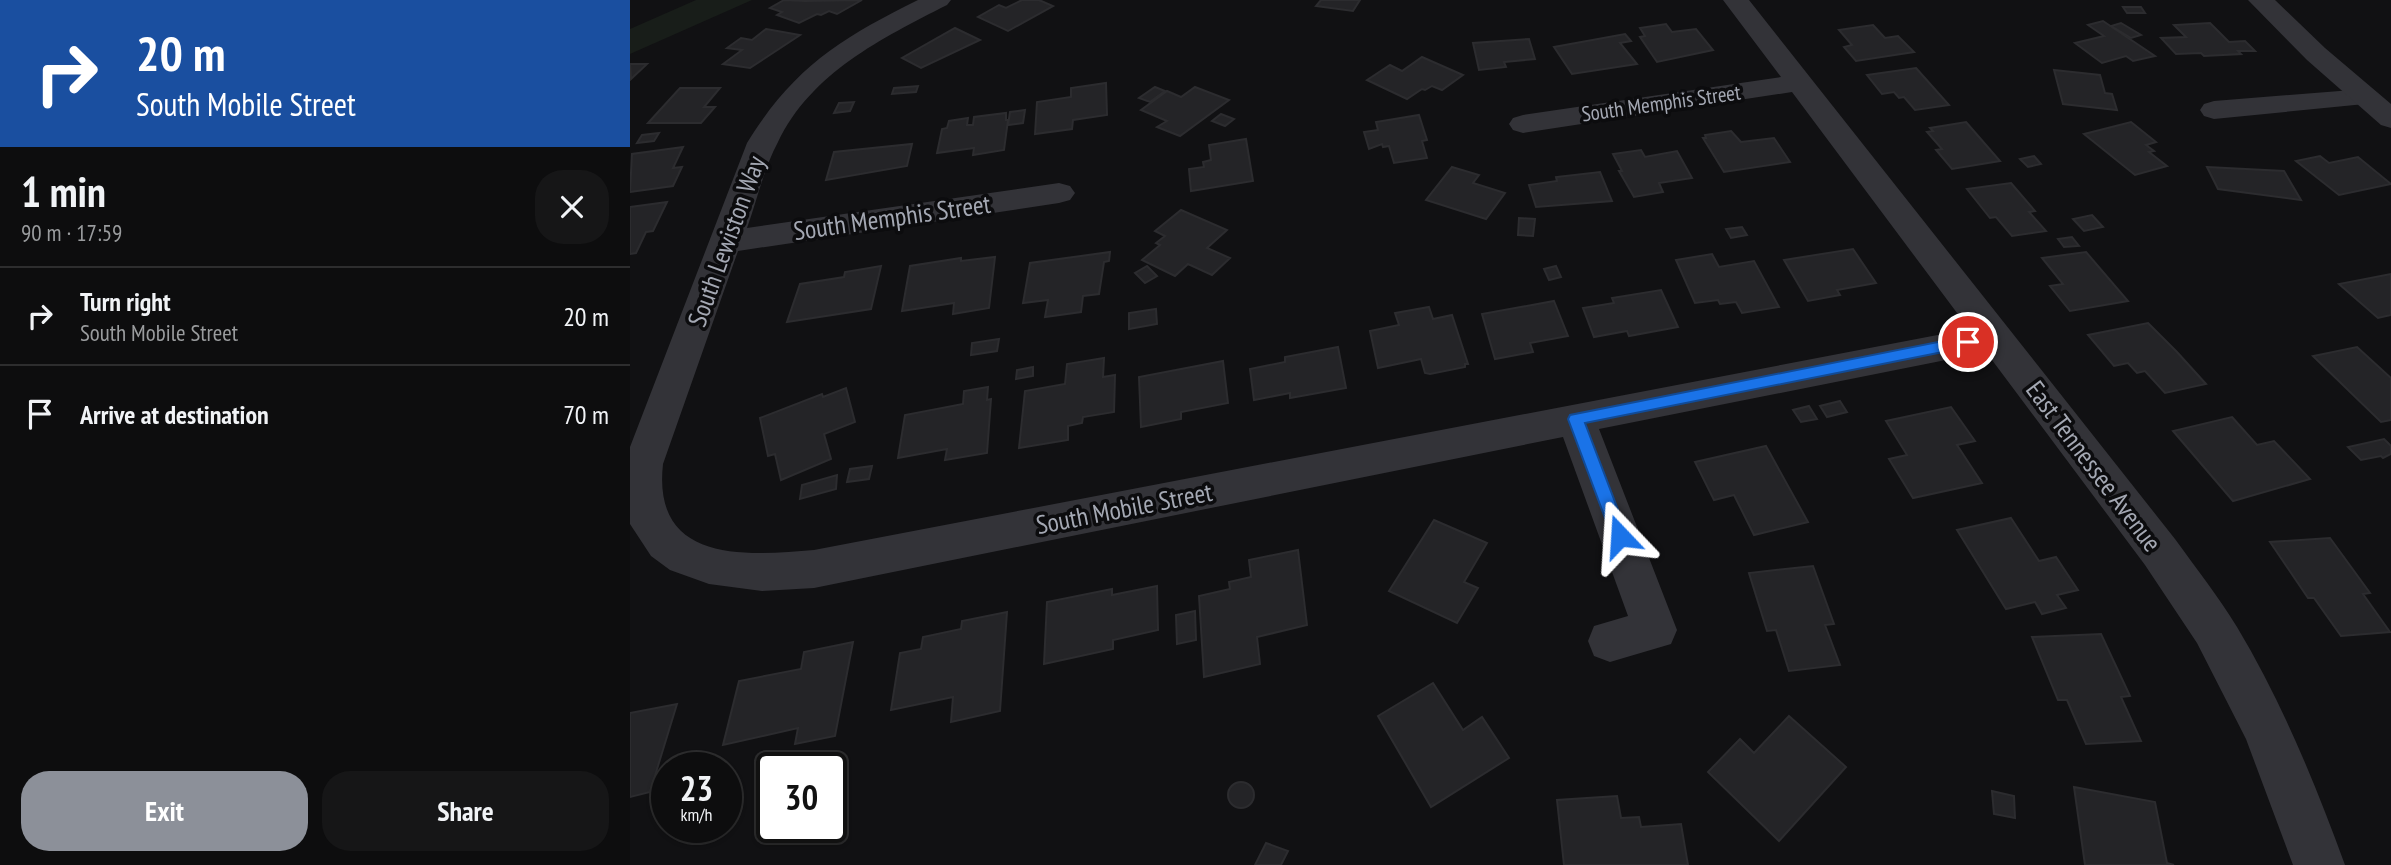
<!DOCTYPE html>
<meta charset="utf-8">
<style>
body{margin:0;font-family:"PT Sans Narrow",sans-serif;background:#161617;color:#f1f3f6;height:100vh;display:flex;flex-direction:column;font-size:26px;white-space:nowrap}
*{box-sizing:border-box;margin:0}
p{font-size:23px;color:#9a9c9e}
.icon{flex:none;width:38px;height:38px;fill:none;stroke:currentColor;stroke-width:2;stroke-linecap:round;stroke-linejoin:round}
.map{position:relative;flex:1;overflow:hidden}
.drawer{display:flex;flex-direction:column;background:#0d0d0e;width:630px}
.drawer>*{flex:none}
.top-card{background:#1a4fa0;color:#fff;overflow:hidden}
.speed{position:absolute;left:21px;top:752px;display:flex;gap:14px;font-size:35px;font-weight:700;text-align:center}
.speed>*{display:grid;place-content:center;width:91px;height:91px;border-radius:50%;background:#0d0d0e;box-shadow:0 2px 5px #0004,0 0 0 2px #2d2d2e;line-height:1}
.speed small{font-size:18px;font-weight:400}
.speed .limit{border:4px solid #111;border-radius:10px;background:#fff;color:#111}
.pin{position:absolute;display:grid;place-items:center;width:60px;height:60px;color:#fff;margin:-30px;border:4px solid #fff;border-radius:50%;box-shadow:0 2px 7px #0007}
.me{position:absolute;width:77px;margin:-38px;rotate:340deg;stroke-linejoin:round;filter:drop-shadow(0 0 5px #0008)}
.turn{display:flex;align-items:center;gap:24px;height:147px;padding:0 21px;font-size:32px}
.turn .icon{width:91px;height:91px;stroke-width:2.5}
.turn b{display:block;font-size:49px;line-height:60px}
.round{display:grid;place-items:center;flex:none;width:74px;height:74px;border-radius:28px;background:#161617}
.headline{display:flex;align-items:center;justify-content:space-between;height:119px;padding:0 21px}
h1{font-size:42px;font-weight:800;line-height:52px}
.cta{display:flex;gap:14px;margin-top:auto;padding:14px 21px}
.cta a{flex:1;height:80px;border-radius:28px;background:#8c9099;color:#fff;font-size:28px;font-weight:800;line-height:80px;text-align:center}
.cta a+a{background:#161617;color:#f1f3f6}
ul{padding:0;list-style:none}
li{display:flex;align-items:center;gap:21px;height:98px;padding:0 21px;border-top:2px solid #2d2d2e}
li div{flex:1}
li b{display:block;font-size:26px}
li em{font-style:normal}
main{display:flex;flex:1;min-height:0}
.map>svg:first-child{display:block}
.green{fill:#181d19}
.building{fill:#242427;stroke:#2c2c2f;stroke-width:2}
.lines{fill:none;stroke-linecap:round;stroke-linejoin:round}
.minor{fill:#333338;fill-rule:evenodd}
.tertiary{fill:#333338;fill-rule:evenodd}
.route{fill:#1a73e8;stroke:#114b97;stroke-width:2}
.labels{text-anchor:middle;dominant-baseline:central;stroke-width:7;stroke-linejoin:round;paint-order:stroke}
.far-street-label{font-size:21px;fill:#a4a8b3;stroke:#0c0c0e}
.street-label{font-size:26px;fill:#a4a8b3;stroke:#0c0c0e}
</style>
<main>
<section class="drawer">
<div class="top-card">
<div class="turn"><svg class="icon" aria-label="right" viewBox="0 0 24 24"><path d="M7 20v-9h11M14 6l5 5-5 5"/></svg><div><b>20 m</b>South Mobile Street</div></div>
</div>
<div class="headline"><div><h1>1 min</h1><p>90 m · 17:59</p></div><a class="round"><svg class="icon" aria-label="close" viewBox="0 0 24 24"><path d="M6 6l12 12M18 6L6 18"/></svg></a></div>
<ul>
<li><svg class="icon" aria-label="right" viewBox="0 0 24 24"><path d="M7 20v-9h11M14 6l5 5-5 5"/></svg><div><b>Turn right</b><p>South Mobile Street</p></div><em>20 m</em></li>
<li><svg class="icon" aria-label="arrive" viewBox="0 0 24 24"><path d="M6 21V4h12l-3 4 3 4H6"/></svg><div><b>Arrive at destination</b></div><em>70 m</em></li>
</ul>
<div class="cta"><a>Exit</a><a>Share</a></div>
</section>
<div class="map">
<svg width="1761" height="865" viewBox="0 0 1761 865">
<rect width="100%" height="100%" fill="#111113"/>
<path class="green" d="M66 0H122L0 54V29Z"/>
<g class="building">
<path d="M154 0 175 1 232 0 207 14 199 11 191 15 187 14 169 23 147 15 152 12 140 8Z"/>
<path d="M392 0H409L423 6 378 31 348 17 369 5 376 8Z"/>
<path d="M691 0H730L723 11 686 6Z"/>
<path d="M1493 7H1511L1515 13H1497Z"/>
<path d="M1473 21 1525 56 1503 61 1496 56 1472 63 1445 43 1474 36 1458 25Z"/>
<path d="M1491 23 1511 35 1501 38 1481 26Z"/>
<path d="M1580 23 1599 42 1615 41 1625 51H1608L1611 54 1574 56 1571 53 1546 54 1531 38 1556 37 1544 25Z"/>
<path d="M1036 24 1042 32 1066 29 1083 50 1027 62 1010 37 1015 36 1010 28Z"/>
<path d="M1243 25 1255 38 1268 36 1284 52 1226 61 1214 47 1222 45 1209 30Z"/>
<path d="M325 28 350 40 291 68 272 58Z"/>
<path d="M136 29 170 35 120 68 93 64 112 50 97 48 111 38 122 40Z"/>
<path d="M995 34 1001 41 990 43 1007 64 942 74 924 47Z"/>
<path d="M899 39 905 59 874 62 876 67 849 70 843 43Z"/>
<path d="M792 57 833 75 812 90 802 86 795 90 792 89 777 99 737 80 760 65 772 71Z"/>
<path d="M0 64H17L1 79Z"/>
<path d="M1286 68 1319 105 1285 110 1274 97 1269 98 1264 92 1252 94 1237 75Z"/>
<path d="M1424 70 1470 75 1475 93 1482 94 1487 110 1433 104Z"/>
<path d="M476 83 477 115 443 120 442 129 405 134 407 102 441 97V88Z"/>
<path d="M288 86 286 92 262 94 264 88Z"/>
<path d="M525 87 535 91 520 102 509 98Z"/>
<path d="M565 87 599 100 550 136 527 127 537 121 511 110 537 91 551 97Z"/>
<path d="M50 88H90L74 107H85L71 123H18Z"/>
<path d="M224 102 220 111 204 113 209 103Z"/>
<path d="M395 110 393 123 378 125 380 112Z"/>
<path d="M376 113V120H378L374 150 343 155 344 148 307 153 312 129 317 128 319 121 338 118 337 125H343L344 117Z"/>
<path d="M591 114 604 119 595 126 582 121Z"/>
<path d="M789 115 797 140 792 141 797 158 764 163 759 146 753 147 752 144 739 149 734 132 748 130 746 122Z"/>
<path d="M1336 122 1370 161 1322 169 1306 150 1312 149 1297 132 1303 131 1300 128Z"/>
<path d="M1501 122 1526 142 1516 145 1524 151 1519 152 1537 166 1505 175 1454 134Z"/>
<path d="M1101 131 1111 142 1144 138 1160 162 1094 172 1073 138H1076L1075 135Z"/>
<path d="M29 133 24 141 7 143 12 135Z"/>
<path d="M616 139 623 181 561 191 559 169 574 167 573 162 581 160 579 145Z"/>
<path d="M282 144 277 166 196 180 204 152Z"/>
<path d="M53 147 43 168 52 167 43 186 0 192 2 154Z"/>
<path d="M1011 150 1015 157 1047 151 1062 178 1029 183 1033 192 1004 197 989 171H992L983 154Z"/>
<path d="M1404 156 1411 164 1398 167 1390 159Z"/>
<path d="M1690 156 1699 163 1728 157 1761 184 1709 195 1666 161Z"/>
<path d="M822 167 849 175 843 183 875 193 856 219 796 200Z"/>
<path d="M1577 167 1654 171 1671 200 1588 189Z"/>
<path d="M970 172 982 201 906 207 899 185 927 181 926 177Z"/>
<path d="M1381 183 1405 211 1399 212 1416 231 1382 236 1366 217 1360 218 1337 189Z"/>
<path d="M37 202 23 231 16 232 6 253 0 254V207Z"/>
<path d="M551 210 597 230 577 248 600 258 582 275 558 264 545 276 512 260 530 245 526 243 535 236 525 231Z"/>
<path d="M1462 215 1473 227 1454 231 1443 219Z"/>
<path d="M889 218 905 219 903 236 888 235Z"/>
<path d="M1112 227 1117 235 1101 238 1096 229Z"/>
<path d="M1442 237 1449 246 1434 247 1428 239Z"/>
<path d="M1223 249 1246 283 1207 290 1210 295 1178 301 1154 260Z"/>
<path d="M480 252 479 261 474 262 469 294 453 296 451 312 415 317 418 300 393 303 400 263Z"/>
<path d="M1456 252 1498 301 1440 311 1420 286 1433 284 1412 258Z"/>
<path d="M1082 254 1089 267 1124 261 1149 307 1112 313 1106 302 1090 304 1088 300 1065 303 1046 260Z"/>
<path d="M365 257 359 308 323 314 324 303 272 311 280 266 331 258V261Z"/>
<path d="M251 266 241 309 157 322 170 284 214 277 215 272Z"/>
<path d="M517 266 527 276 515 283 505 273Z"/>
<path d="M926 266 931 277 919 280 914 269Z"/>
<path d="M1761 274V315L1748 318 1709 284Z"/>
<path d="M1031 290 1048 327 999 336 997 331 964 337 953 308 984 303 982 298Z"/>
<path d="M924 301 938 336 900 343 903 352 865 359 852 314Z"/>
<path d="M799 307 803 319 822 315 838 364H835V367L800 374 795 373 791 359 748 368 740 331 769 325 765 313Z"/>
<path d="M526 309 527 324 499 329V313Z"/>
<path d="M1518 323 1547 352 1576 384 1535 393 1515 371 1507 373 1498 363 1484 366 1458 335Z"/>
<path d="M369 339 367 351 341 355 342 343Z"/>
<path d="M708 347 716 388 660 398V393L624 400 620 369 655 362V357Z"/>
<path d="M1727 347 1761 378V420L1751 422 1683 356Z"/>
<path d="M474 358 473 377 485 375 484 412 453 417 452 423 438 426V440L389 448 395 391 435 384 437 364Z"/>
<path d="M593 361 598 403 551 412V419L511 427 509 377Z"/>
<path d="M403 367V376L386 379 387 370Z"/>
<path d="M358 387 357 400 361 399 357 453 315 460 317 449 268 458 275 415 333 404 334 391Z"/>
<path d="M216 388 225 422 194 434 201 459 151 480 145 454 138 456 130 418 192 394 193 397Z"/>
<path d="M1210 401 1217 412 1197 417 1190 406Z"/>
<path d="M1179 406 1187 419 1171 422 1163 410Z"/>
<path d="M1321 407 1345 441 1327 445 1352 483 1283 498 1259 459 1277 455 1256 421Z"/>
<path d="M1602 417 1627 445 1644 441 1680 479 1603 501 1543 431Z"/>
<path d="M1754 439 1761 446V454L1753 458 1751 456 1731 460 1718 447Z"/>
<path d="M1136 446 1178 522 1124 535 1104 495 1084 500 1065 462Z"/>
<path d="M242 466 239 479 217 482 220 469Z"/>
<path d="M207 475 206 489 170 499 172 485Z"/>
<path d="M1381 518 1409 561 1426 557 1448 590 1427 595 1436 608 1412 614 1405 602 1376 609 1327 530Z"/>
<path d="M804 520 857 543 834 582 848 588 827 623 759 591Z"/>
<path d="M1700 538 1740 593 1733 594 1760 632 1711 636 1684 598H1678L1640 542Z"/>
<path d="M668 550 677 625 627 637 630 664 574 677 569 596 600 589 599 582 621 577 619 560Z"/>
<path d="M1183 566 1204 624 1195 625 1210 665 1159 671 1146 630 1137 631 1119 573Z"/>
<path d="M527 586 528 630 483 640V649L414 664 417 602 482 589V595Z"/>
<path d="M565 611 566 640 547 644 546 615Z"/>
<path d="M377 612 370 711 321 722 323 697 261 710 270 653 291 649 293 637 331 629 332 621Z"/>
<path d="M1471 634 1500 696 1491 697 1511 741 1456 744 1437 700H1428L1402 637Z"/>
<path d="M223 642 205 736 165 744 168 728 93 745 109 681 171 669 174 652Z"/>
<path d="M803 683 833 730 852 717 879 758 801 807 748 716Z"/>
<path d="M47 704 20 792 0 797V713Z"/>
<path d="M1159 716 1216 767 1149 841 1078 772 1110 739 1124 753Z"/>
<path d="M208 755 203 784 201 768H170V764Z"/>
<circle cx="611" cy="795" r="13"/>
<path d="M1444 787 1525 802 1537 863 1544 865H1455Z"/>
<path d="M1362 791 1384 796 1385 818 1364 814Z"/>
<path d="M987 796 991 818 1009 817 1011 827 1051 824 1058 865H934L927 800Z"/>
<path d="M636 843 658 851 651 865H625Z"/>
</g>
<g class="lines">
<g class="minor">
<path d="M288 0H321L317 5C252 38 181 73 148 142 134 168 127 200 117 228L429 183 440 186 445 193 440 200 429 203 108 251 33 464C22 563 114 556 184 550L1339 329 1162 92 893 133 883 130 879 124 883 118 893 115 1151 77 1093 0H1119L1545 539C1566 568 1588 596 1607 627 1652 702 1685 783 1715 865H1663L1616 739 1567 643 1515 565 1356 352 969 429 1047 630 1041 644 980 662 964 656 958 641 964 626 998 616 933 437 184 588 132 591 79 584 40 570 21 556 0 524V447L117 143C163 68 211 38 288 0Z"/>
<path d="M1735 89 1745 91 1749 97 1745 103 1584 119 1574 116 1570 110 1574 104 1584 101Z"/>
</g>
<path class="tertiary" d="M1618 0H1645L1695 48 1761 104V128L1751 125 1677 60Z"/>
</g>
<path class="route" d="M1338 336 1345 342 1343 346 955 423 998 536 996 542 990 544 984 542 938 419 940 415Z"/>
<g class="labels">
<g class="far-street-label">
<text transform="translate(1031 103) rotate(-8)">South Memphis Street</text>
</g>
<g class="street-label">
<text transform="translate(262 217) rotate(-8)">South Memphis Street</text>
<text transform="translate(96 241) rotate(-70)">South Lewiston Way</text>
<text transform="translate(1464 466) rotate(53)">East Tennessee Avenue</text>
<text transform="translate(494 508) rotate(-11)">South Mobile Street</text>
</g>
</g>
</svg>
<div class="speed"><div>23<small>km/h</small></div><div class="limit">30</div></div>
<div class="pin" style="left:1338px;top:342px;background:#d93025"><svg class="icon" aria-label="arrive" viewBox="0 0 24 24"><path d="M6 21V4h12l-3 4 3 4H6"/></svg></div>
<svg class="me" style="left:990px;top:536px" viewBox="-20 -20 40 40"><path d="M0-17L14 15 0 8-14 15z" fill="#1a73e8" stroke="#fff" stroke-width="4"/></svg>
</div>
</main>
